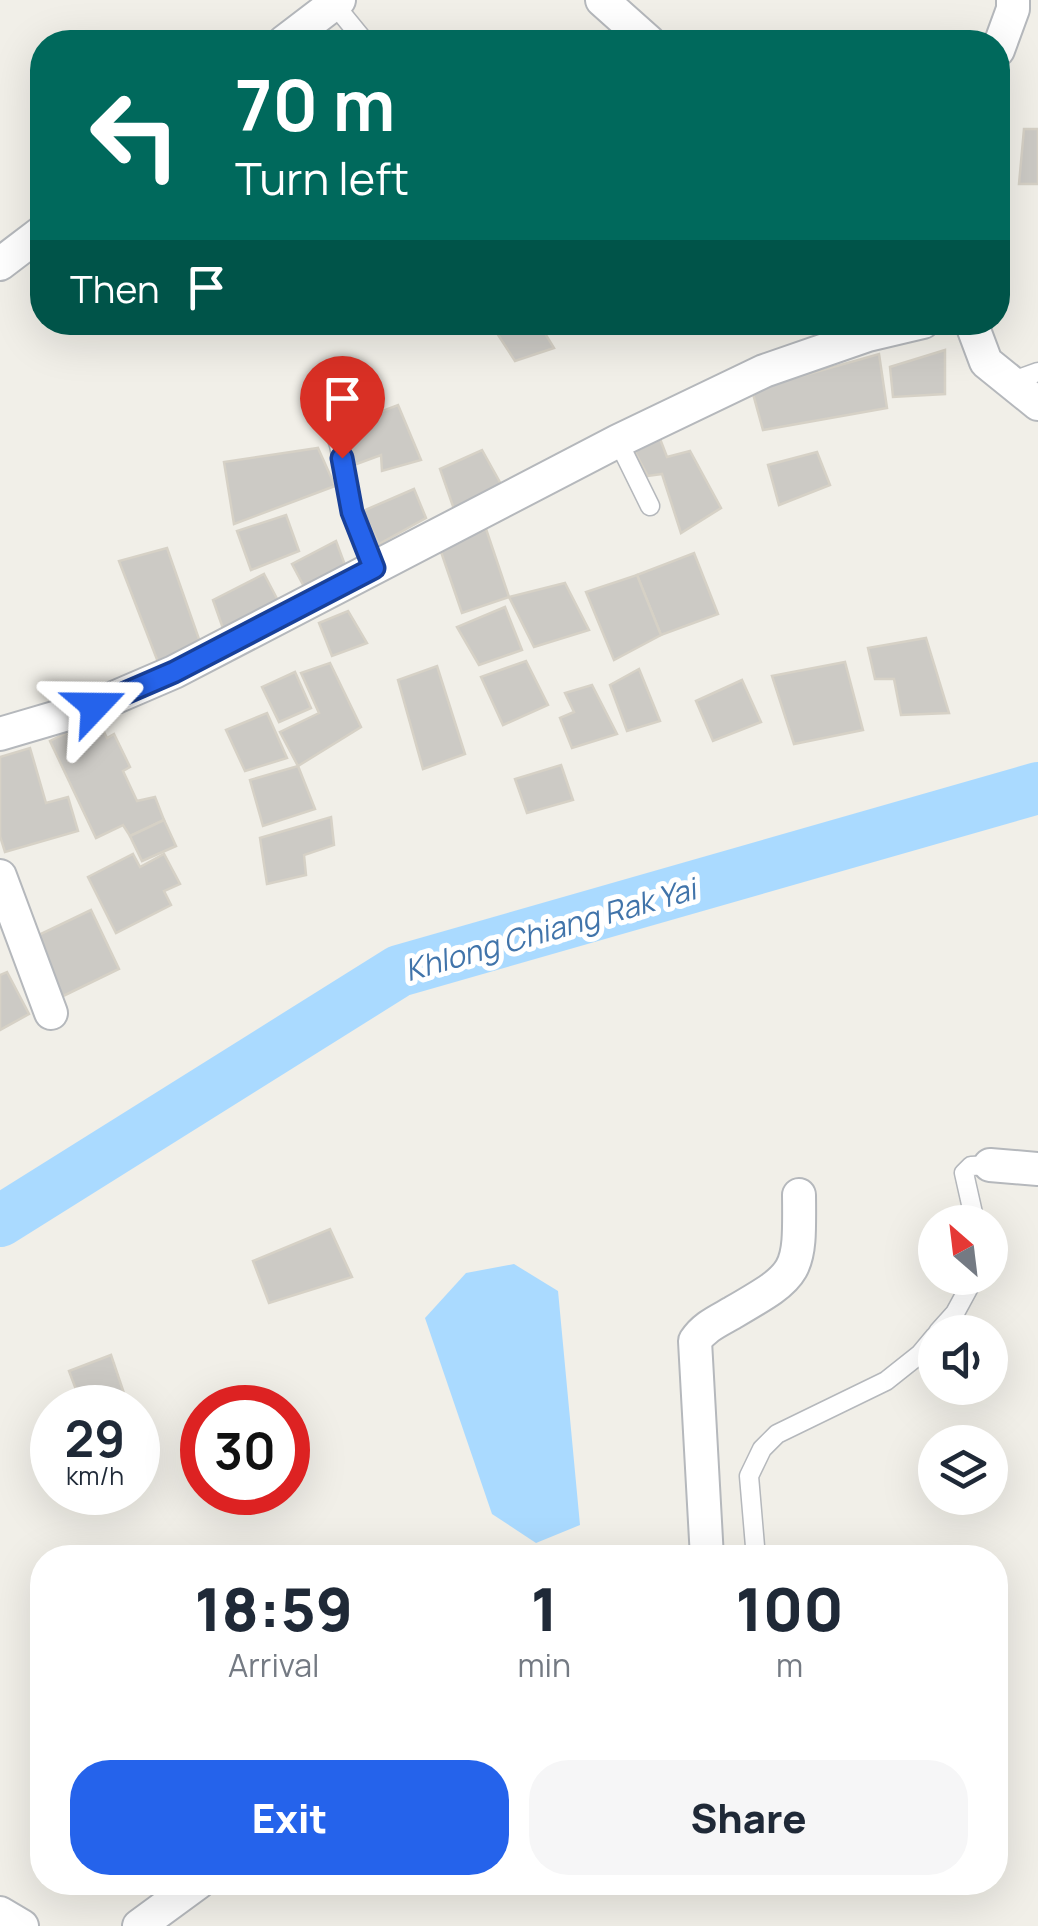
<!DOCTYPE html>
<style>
body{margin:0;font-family:Manrope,sans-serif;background:#f6f6f7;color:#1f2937;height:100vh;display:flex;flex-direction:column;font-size:38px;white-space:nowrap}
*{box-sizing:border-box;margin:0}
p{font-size:32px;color:#747a83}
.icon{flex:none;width:55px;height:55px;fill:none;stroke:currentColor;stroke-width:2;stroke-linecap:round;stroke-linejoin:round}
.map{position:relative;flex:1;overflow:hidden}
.drawer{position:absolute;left:30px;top:1545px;width:978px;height:350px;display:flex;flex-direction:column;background:#fff;border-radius:40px;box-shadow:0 10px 40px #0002}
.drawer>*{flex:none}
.top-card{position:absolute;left:30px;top:30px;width:980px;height:305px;border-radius:40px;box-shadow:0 10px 40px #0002;background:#00695c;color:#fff;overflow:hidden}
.needle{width:65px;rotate:332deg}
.controls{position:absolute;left:918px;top:1205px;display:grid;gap:20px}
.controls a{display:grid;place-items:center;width:90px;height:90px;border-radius:50%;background:#fff;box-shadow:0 10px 40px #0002;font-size:50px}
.speed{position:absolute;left:30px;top:1385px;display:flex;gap:20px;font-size:50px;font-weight:700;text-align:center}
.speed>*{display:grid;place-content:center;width:130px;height:130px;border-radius:50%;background:#fff;box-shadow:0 10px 40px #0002;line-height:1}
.speed small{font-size:25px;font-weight:400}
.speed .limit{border:15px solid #d22;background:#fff;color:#111}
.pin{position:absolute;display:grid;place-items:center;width:85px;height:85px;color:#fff;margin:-102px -42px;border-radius:50% 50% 50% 0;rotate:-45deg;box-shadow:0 0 10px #0007}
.pin .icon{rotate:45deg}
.me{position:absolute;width:110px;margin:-55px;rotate:67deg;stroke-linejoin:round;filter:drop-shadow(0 0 8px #0008)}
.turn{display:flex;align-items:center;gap:35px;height:210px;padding:0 40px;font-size:45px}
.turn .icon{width:130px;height:130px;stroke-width:2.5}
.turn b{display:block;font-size:70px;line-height:85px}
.then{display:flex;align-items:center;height:95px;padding:0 40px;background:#0003;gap:20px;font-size:38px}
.eta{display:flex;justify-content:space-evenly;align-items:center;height:170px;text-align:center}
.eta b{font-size:60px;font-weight:800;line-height:70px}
.button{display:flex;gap:20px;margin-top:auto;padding:20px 40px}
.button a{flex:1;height:115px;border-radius:40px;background:#2563eb;color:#fff;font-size:40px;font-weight:800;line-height:115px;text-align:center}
.button a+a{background:#f6f6f7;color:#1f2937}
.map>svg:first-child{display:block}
.water{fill:#aadaff}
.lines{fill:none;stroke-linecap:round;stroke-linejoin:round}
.river{stroke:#aadaff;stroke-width:52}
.building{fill:#cccac5;stroke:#d6d1c6;stroke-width:2.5}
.service-casing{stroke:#b5b8bc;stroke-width:21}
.minor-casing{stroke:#b5b8bc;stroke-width:36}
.service{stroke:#fff;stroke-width:18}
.minor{stroke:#fff;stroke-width:32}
.route-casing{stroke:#184099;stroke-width:25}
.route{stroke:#2563eb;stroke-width:18}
.labels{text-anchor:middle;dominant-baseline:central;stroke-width:10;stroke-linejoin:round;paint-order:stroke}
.water-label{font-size:30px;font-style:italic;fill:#4174aa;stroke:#fff}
</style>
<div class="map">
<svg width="1038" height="1926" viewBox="0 0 1038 1926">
<rect width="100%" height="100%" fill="#f1efe8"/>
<path class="water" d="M514 1264 558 1291 580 1525 536 1543 492 1514 425 1318 466 1273Z"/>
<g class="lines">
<path class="river" d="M0 1221 399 971 1038 788"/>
</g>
<g class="building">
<path d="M1024 129H1038V184H1019Z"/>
<path d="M500 322H538L554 348 515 361 493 327Z"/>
<path d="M945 350V394L893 397 890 367Z"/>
<path d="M879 354 887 408 763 430 752 390Z"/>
<path d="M398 405 421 460 382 471 381 455 351 466 340 427Z"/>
<path d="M657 431 667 457 690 451 721 508 681 533 662 474 648 476 630 443Z"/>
<path d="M318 448 335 486 234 524 224 462Z"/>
<path d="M482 450 502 486 455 512 440 469Z"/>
<path d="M817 452 830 485 779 505 768 465Z"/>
<path d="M414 489 426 518 379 544 363 511Z"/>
<path d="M286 515 299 551 251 570 237 531Z"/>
<path d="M486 529 509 597 462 613 439 546Z"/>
<path d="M336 541 348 573 307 592 292 564Z"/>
<path d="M167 548 200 642 158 662 119 561Z"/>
<path d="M694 553 718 614 661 635 637 575Z"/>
<path d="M264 574 283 610 225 634 213 600Z"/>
<path d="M637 575 661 635 614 660 586 592Z"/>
<path d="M565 583 589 630 534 647 509 597Z"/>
<path d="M505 607 522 650 479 665 457 627Z"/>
<path d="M348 611 367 643 332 656 319 623Z"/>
<path d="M926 638 949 713 901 715 894 679H875L868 648Z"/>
<path d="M526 661 548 705 503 725 481 677Z"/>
<path d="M845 662 863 730 794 744 772 676Z"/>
<path d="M330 663 361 727 298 766 280 732 319 713 301 673Z"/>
<path d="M437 666 465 754 423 769 398 680Z"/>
<path d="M639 669 660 721 627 731 610 685Z"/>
<path d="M295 672 311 708 279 722 262 687Z"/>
<path d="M742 680 761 722 713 741 696 701Z"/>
<path d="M592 685 617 734 572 748 560 718 574 712 565 693Z"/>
<path d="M267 713 287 758 245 771 226 730Z"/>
<path d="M97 718 107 738 114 734 130 767 123 771 137 801 155 797 164 820 130 836 123 825 96 838 50 741Z"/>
<path d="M30 748 46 803 68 797 78 831 5 852 0 836V757Z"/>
<path d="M561 765 573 800 527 813 515 779Z"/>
<path d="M298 766 315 809 263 826 250 780Z"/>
<path d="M331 817 334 845 304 855 306 875 267 884 260 838Z"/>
<path d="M164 820 176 846 142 861 130 836Z"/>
<path d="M133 854 140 867 164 854 180 884 164 891 171 905 116 933 88 877Z"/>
<path d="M91 910 119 969 57 999 28 940Z"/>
<path d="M7 972 29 1014 0 1030V975Z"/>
<path d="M330 1229 352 1277 269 1303 253 1261Z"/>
<path d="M111 1355 129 1408H83L69 1371Z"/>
</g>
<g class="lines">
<g class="service-casing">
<g id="service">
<path d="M334 4 365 42"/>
<path d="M1010 382 1038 372"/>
<path d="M319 390 339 445 352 512 374 568"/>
<path d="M618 441 650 506"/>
<path d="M975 1222 964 1173 971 1166 990 1165"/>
<path d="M938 1332 955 1313 974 1278"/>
<path d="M756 1558 749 1476 762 1449 777 1434 886 1381 920 1354 935 1336"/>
</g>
</g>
<g class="minor-casing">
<g id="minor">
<path d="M602 0 649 42"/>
<path d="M284 42 339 0"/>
<path d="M998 50 1013 9V0"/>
<path d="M0 264 42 232"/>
<path d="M971 322 986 362 1038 404"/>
<path d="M0 734 95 706 174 672 618 441 764 371 868 335 923 322"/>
<path d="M0 876 51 1013"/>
<path d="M990 1165 1038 1169"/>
<path d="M707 1558 695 1341C704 1327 718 1321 732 1313 799 1274 800 1274 799 1195"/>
<path d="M0 1913 22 1926"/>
<path d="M139 1926 199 1882"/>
</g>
</g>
<use href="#service" class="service"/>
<use href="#minor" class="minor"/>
</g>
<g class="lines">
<g class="route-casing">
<path id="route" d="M95 706 174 672 374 568 352 512 342 458"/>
</g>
<use href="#route" class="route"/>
</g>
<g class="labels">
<g class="water-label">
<text transform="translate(550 929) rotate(-16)">Khlong Chiang Rak Yai</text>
</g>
</g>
</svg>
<div class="controls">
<a><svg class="needle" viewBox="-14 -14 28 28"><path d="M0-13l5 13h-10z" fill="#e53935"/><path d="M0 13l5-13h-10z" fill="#747a83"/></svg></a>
<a><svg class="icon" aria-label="sound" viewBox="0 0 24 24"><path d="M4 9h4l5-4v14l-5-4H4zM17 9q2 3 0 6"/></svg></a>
<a><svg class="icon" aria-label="layers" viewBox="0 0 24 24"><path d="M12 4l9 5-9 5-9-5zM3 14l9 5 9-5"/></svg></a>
</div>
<div class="speed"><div>29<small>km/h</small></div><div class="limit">30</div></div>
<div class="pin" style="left:342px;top:458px;background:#d93025"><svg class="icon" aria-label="arrive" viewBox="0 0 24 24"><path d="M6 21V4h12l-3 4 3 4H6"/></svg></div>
<svg class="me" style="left:95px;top:706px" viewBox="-20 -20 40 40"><path d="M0-17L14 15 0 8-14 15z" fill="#2563eb" stroke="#fff" stroke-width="4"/></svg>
<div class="top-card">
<div class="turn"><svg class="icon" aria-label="left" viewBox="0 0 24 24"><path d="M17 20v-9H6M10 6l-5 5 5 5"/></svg><div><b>70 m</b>Turn left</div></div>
<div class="then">Then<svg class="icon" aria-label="arrive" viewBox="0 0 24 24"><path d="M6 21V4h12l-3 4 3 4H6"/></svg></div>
</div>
<section class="drawer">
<div class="eta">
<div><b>18:59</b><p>Arrival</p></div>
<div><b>1</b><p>min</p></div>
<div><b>100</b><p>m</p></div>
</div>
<div class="button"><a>Exit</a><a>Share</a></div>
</section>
</div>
